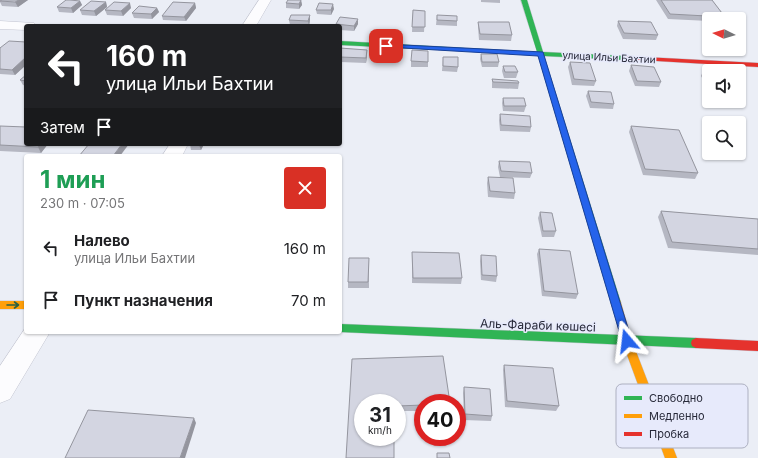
<!DOCTYPE html>
<html lang="ru">
<meta charset="utf-8">
<style>
body{margin:0;font-family:Inter,sans-serif;background:#f6f6f6;color:#202124;height:100vh;display:flex;flex-direction:column;font-size:15px;white-space:nowrap}
*{box-sizing:border-box;margin:0}
p{font-size:13px;color:#757577}
.icon{flex:none;width:22px;height:22px;fill:none;stroke:currentColor;stroke-width:2;stroke-linecap:round;stroke-linejoin:round}
.map{position:relative;flex:1;overflow:hidden}
.side{position:absolute;left:24px;top:154px;width:318px;height:180px;display:flex;flex-direction:column;background:#fff;border-radius:4px;box-shadow:0 1px 3px #0004}
.side>*{flex:none}
.banner{position:absolute;left:24px;top:24px;width:318px;height:122px;border-radius:4px;box-shadow:0 1px 3px #0004;background:#202124;color:#fff;overflow:hidden}
.needle{width:26px;rotate:275deg}
.fabs{position:absolute;left:702px;top:12px;display:grid;gap:8px}
.fabs a{display:grid;place-items:center;width:44px;height:44px;border-radius:4px;background:#fff;box-shadow:0 1px 3px #0004;font-size:20px}
.speed{position:absolute;left:354px;top:394px;display:flex;gap:8px;font-size:20px;font-weight:700;text-align:center}
.speed>*{display:grid;place-content:center;width:52px;height:52px;border-radius:50%;background:#fff;box-shadow:0 1px 3px #0004;line-height:1}
.speed small{font-size:10px;font-weight:400}
.speed .limit{border:6px solid #d22;background:#fff;color:#111}
.pin{position:absolute;display:grid;place-items:center;width:34px;height:34px;color:#fff;margin:-17px;border-radius:8px;box-shadow:0 2px 6px #0006}
.me{position:absolute;width:44px;margin:-22px;rotate:343deg;stroke-linejoin:round;filter:drop-shadow(0 0 3px #0008)}
.turn{display:flex;align-items:center;gap:14px;height:84px;padding:0 16px;font-size:18px}
.turn .icon{width:52px;height:52px;stroke-width:2.5}
.turn b{display:block;font-size:28px;line-height:34px}
.then{display:flex;align-items:center;height:38px;padding:0 16px;background:#0003;gap:8px;font-size:15px}
.round{display:grid;place-items:center;flex:none;width:42px;height:42px;border-radius:4px;background:#f6f6f6}
.headline{display:flex;align-items:center;justify-content:space-between;height:68px;padding:0 16px}
h1{font-size:24px;font-weight:700;line-height:30px;color:#1e9e55}
ul{padding:0;list-style:none}
li{display:flex;align-items:center;gap:12px;height:52px;padding:0 16px}
li div{flex:1}
li b{display:block;font-size:15px}
li em{font-style:normal}
.map>svg:first-child{display:block}
.lines{fill:none;stroke-linecap:round;stroke-linejoin:round}
.street-casing{stroke:#c3c5d1;stroke-width:1}
.fast-casing{stroke:#c3c5d1;stroke-width:1}
.slow-casing{stroke:#c3c5d1;stroke-width:1}
.jam-casing{stroke:#c3c5d1;stroke-width:1}
.street{fill:#fcfcfe;fill-rule:evenodd}
.fast{fill:#30b455;fill-rule:evenodd}
.slow{fill:#ff9f0a;fill-rule:evenodd}
.jam{fill:#e5322d;fill-rule:evenodd}
.wall{fill:#b5b7c2}
.shaded-wall{fill:#94959e}
.building{fill:#d3d5e1;stroke:#94959e}
.oneway{stroke:#2b6144}
.route{fill:#2563eb;stroke:#184099}
.labels{text-anchor:middle;dominant-baseline:central;stroke-width:3;stroke-linejoin:round;paint-order:stroke}
.far-street-label{font-size:10px;fill:#272939;stroke:#e7eafb}
.street-label{font-size:12px;fill:#272939;stroke:#e7eafb}
.key{fill:#e7eafb;stroke:#adb0c1;stroke-width:1}
.key-label{font-size:11px;fill:#272939}
</style>
<div class="map">
<svg width="758" height="458" viewBox="0 0 758 458">
<rect width="100%" height="100%" fill="#ebeef6"/>
<g class="lines">
<g class="street-casing">
<g id="street">
<path d="M259 0H271L256 26H242Z"/>
<path d="M0 21 34 23 36 26H26V30L0 29Z"/>
<path d="M170 144H188L182 156H162Z"/>
<path d="M26 327V332H50L10 399 0 403V366Z"/>
</g>
</g>
<g class="fast-casing">
<g id="fast">
<path d="M521 0H527L543 52 625 56 628 58 625 60 544 56 621 303 620 306 616 307 612 306 611 303 538 55 340 45V41L537 52Z"/>
<path d="M340 324 696 338 700 340 701 343 700 346 696 348 340 332H339H340Z"/>
</g>
</g>
<g class="slow-casing">
<g id="slow">
<path d="M616 299 620 300 621 303 632 341 677 458H665L622 341 611 303 612 300Z"/>
<rect x="0" y="301" width="26" height="8"/>
</g>
</g>
<g class="jam-casing">
<g id="jam">
<path d="M625 56 758 63V67L623 59 622 58Z"/>
<path d="M696 338 758 341V351L696 348 692 346 691 343 692 340Z"/>
</g>
</g>
<use href="#street" class="street"/>
<use href="#fast" class="fast"/>
<use href="#slow" class="slow"/>
<use href="#jam" class="jam"/>
</g>
<g class="wall">
<path d="M28 0 18 7 2 6 0 2V1Z"/>
<path d="M301 0 302 5 299 9 286 8V3Z"/>
<path d="M481 0H500V3L481 2Z"/>
<path d="M656 0H712L725 17 724 19H709V21L668 19Z"/>
<path d="M80 1 82 5 73 13 59 12 57 7Z"/>
<path d="M106 2 107 7 96 16 82 15 80 10Z"/>
<path d="M195 3 196 8 186 21 163 20 162 16Z"/>
<path d="M131 8 123 16 107 15 105 10Z"/>
<path d="M157 8 159 12 152 19 134 18 132 13Z"/>
<path d="M334 9 331 15 317 14 316 10Z"/>
<path d="M413 10 425 11 424 32H412Z"/>
<path d="M310 15V20L309 26 290 25 289 20Z"/>
<path d="M437 15 457 21V26L436 25Z"/>
<path d="M618 21 658 35 656 40 623 39 617 26Z"/>
<path d="M478 22 512 35 511 41 479 40 478 27Z"/>
<path d="M336 24H358L354 31 340 30V26H336Z"/>
<path d="M26 42V65L15 75 0 74V48Z"/>
<path d="M340 48 367 50V55L366 63 340 62Z"/>
<path d="M428 51V67H411V61Z"/>
<path d="M481 54 499 62 498 67H482L480 59Z"/>
<path d="M443 57 458 67 457 72 442 71Z"/>
<path d="M570 62 596 81 594 86 572 85 568 67Z"/>
<path d="M631 65 661 82 659 87 635 86 629 71Z"/>
<path d="M503 66 518 72 516 78H504L502 71Z"/>
<path d="M703 71H709V88H708L701 76Z"/>
<path d="M26 75V86L23 85 20 80Z"/>
<path d="M492 79 519 83 518 89 492 88Z"/>
<path d="M588 91 614 104 613 109 590 108 586 96Z"/>
<path d="M503 98 526 106 524 112 503 111 502 103Z"/>
<path d="M500 114 531 127 530 132 500 131 499 120Z"/>
<path d="M0 126 26 144H48L41 153 0 151Z"/>
<path d="M631 126 698 173 695 179 643 175 629 132Z"/>
<path d="M190 144H204L201 150H191Z"/>
<path d="M499 161 532 173 530 178 500 177 498 167Z"/>
<path d="M488 177 515 193 514 199 488 197 487 183Z"/>
<path d="M661 211 758 219V255L668 248 658 217Z"/>
<path d="M540 212 556 231 554 237H542L538 218Z"/>
<path d="M539 249 578 294 576 299 542 296 537 254Z"/>
<path d="M412 252 462 278 461 284 412 283Z"/>
<path d="M481 255 497 276 496 282 481 280 480 261Z"/>
<path d="M369 258V288H348V282Z"/>
<path d="M352 359 423 403V411H397V403H363Z"/>
<path d="M504 365 559 406 556 411 505 407 503 370Z"/>
<path d="M464 387 492 416 491 421 464 420 463 393Z"/>
</g>
<g class="shaded-wall">
<path d="M19 0H28L18 7 15 2Z"/>
<path d="M301 0 302 5 299 9V4Z"/>
<path d="M80 1 82 5 73 13 71 8Z"/>
<path d="M106 2 107 7 96 16 94 11Z"/>
<path d="M130 3 131 8 123 16 121 11Z"/>
<path d="M195 3 196 8 186 21 184 17Z"/>
<path d="M333 4 334 9 331 15V10Z"/>
<path d="M157 8 159 12 152 19 151 14Z"/>
<path d="M310 15V20L309 26 308 21Z"/>
<path d="M358 19V24L354 31V26Z"/>
<path d="M367 50V55L366 63V58Z"/>
<path d="M26 57V65L15 75 12 70Z"/>
<path d="M40 144H48L41 153 38 147Z"/>
<path d="M122 144H129L120 156H113Z"/>
<path d="M200 144H204L201 150 199 145Z"/>
<path d="M194 418 196 423 185 458H180Z"/>
</g>
<g class="building">
<path d="M2 0H19L15 2 0 1Z"/>
<path d="M66 0H70L80 1 71 8 57 7Z"/>
<path d="M288 0H301L299 4 286 3Z"/>
<path d="M661 0H712L725 17 670 14Z"/>
<path d="M91 1 106 2 94 11 80 10Z"/>
<path d="M114 2 130 3 121 11 105 10Z"/>
<path d="M173 2 195 3 184 17 162 16Z"/>
<path d="M319 3 333 4 331 10H316Z"/>
<path d="M139 6 157 8 151 14 132 13Z"/>
<path d="M413 10 425 11V27H412Z"/>
<path d="M291 15H310L308 21 289 20Z"/>
<path d="M437 15 457 16V21L437 20Z"/>
<path d="M340 17 358 19 354 26 336 24Z"/>
<path d="M618 21 651 22 658 35 624 33Z"/>
<path d="M478 22H509L512 35 480 34Z"/>
<path d="M9 41 26 42V57L12 70 0 69V48Z"/>
<path d="M340 48 367 50 366 58 340 57Z"/>
<path d="M412 50 428 51V62L411 61Z"/>
<path d="M481 54H497L499 62H482Z"/>
<path d="M443 57H458V67L443 66Z"/>
<path d="M570 62 590 63 596 81 574 79Z"/>
<path d="M631 65 654 67 661 82 637 81Z"/>
<path d="M503 66H515L518 72H505Z"/>
<path d="M703 71H709V80Z"/>
<path d="M26 75V81L20 80Z"/>
<path d="M492 79 518 81 519 83 493 82Z"/>
<path d="M588 91 611 92 614 104 591 102Z"/>
<path d="M503 98H524L526 106H504Z"/>
<path d="M500 114 530 116 531 127 501 125Z"/>
<path d="M0 126 26 127V144H40L38 147 0 145Z"/>
<path d="M631 126 679 130 698 173 645 169Z"/>
<path d="M89 144H122L113 156H79Z"/>
<path d="M190 144H200L199 145Z"/>
<path d="M499 161 530 162 532 173 501 171Z"/>
<path d="M488 177 513 178 515 193 490 191Z"/>
<path d="M661 211 758 219V249L672 242Z"/>
<path d="M540 212 552 213 556 231H543Z"/>
<path d="M539 249 570 251 578 294 544 291Z"/>
<path d="M412 252 459 253 462 278H413Z"/>
<path d="M481 255 496 256 497 276 482 275Z"/>
<path d="M349 258H369L368 282H348Z"/>
<path d="M443 356 450 403H423V405L397 406V403H363V437H394V458H346L352 359Z"/>
<path d="M504 365 553 368 559 406 507 401Z"/>
<path d="M464 387 490 389 492 416 465 414Z"/>
<path d="M88 410 194 418 180 458H65Z"/>
<path d="M437 453H449L450 458H437Z"/>
</g>
<defs><path id="oneway-shaft" d="M-6 0H5M1.5-3L5.5 0L1.5 3" fill="none" stroke-width="1.6" stroke-linecap="round" stroke-linejoin="round"/></defs>
<use class="oneway" href="#oneway-shaft" transform="translate(13 305)"/>
<path class="route" d="M384 44 543 52 632 341 631 344 627 345 623 344 622 341 538 56 386 47H384Z"/>
<g class="labels">
<g class="far-street-label">
<text transform="translate(609 57) rotate(3)">улица Ильи Бахтии</text>
</g>
<g class="street-label">
<text transform="translate(538 325) rotate(2)">Аль-Фараби көшесі</text>
</g>
</g>
<rect x="616" y="384" width="132" height="64" rx="6" class="key"/>
<rect x="624" y="396" width="18" height="4" fill="#30b455"/>
<rect x="624" y="414" width="18" height="4" fill="#ff9f0a"/>
<rect x="624" y="432" width="18" height="4" fill="#e5322d"/>
<g class="key-label">
<text x="649" y="402">Свободно</text>
<text x="649" y="420">Медленно</text>
<text x="649" y="438">Пробка</text>
</g>
</svg>
<div class="fabs">
<a><svg class="needle" viewBox="-14 -14 28 28"><path d="M0-13l5 13h-10z" fill="#e53935"/><path d="M0 13l5-13h-10z" fill="#757577"/></svg></a>
<a><svg class="icon" aria-label="sound" viewBox="0 0 24 24"><path d="M4 9h4l5-4v14l-5-4H4zM17 9q2 3 0 6"/></svg></a>
<a><svg class="icon" aria-label="search" viewBox="0 0 24 24"><circle cx="10" cy="10" r="6"/><path d="M15 15l6 6"/></svg></a>
</div>
<div class="speed"><div>31<small>km/h</small></div><div class="limit">40</div></div>
<div class="pin" style="left:386px;top:46px;background:#d93025"><svg class="icon" aria-label="arrive" viewBox="0 0 24 24"><path d="M6 21V4h12l-3 4 3 4H6"/></svg></div>
<svg class="me" style="left:627px;top:341px" viewBox="-20 -20 40 40"><path d="M0-17L14 15 0 8-14 15z" fill="#2563eb" stroke="#fff" stroke-width="4"/></svg>
<div class="banner">
<div class="turn"><svg class="icon" aria-label="left" viewBox="0 0 24 24"><path d="M17 20v-9H6M10 6l-5 5 5 5"/></svg><div><b>160 m</b>улица Ильи Бахтии</div></div>
<div class="then">Затем<svg class="icon" aria-label="arrive" viewBox="0 0 24 24"><path d="M6 21V4h12l-3 4 3 4H6"/></svg></div>
</div>
<section class="side">
<div class="headline"><div><h1>1 мин</h1><p>230 m · 07:05</p></div><a class="round" style="background:#d93025;color:#fff"><svg class="icon" aria-label="close" viewBox="0 0 24 24"><path d="M6 6l12 12M18 6L6 18"/></svg></a></div>
<ul>
<li><svg class="icon" aria-label="left" viewBox="0 0 24 24"><path d="M17 20v-9H6M10 6l-5 5 5 5"/></svg><div><b>Налево</b><p>улица Ильи Бахтии</p></div><em>160 m</em></li>
<li><svg class="icon" aria-label="arrive" viewBox="0 0 24 24"><path d="M6 21V4h12l-3 4 3 4H6"/></svg><div><b>Пункт назначения</b></div><em>70 m</em></li>
</ul>
</section>
</div>
